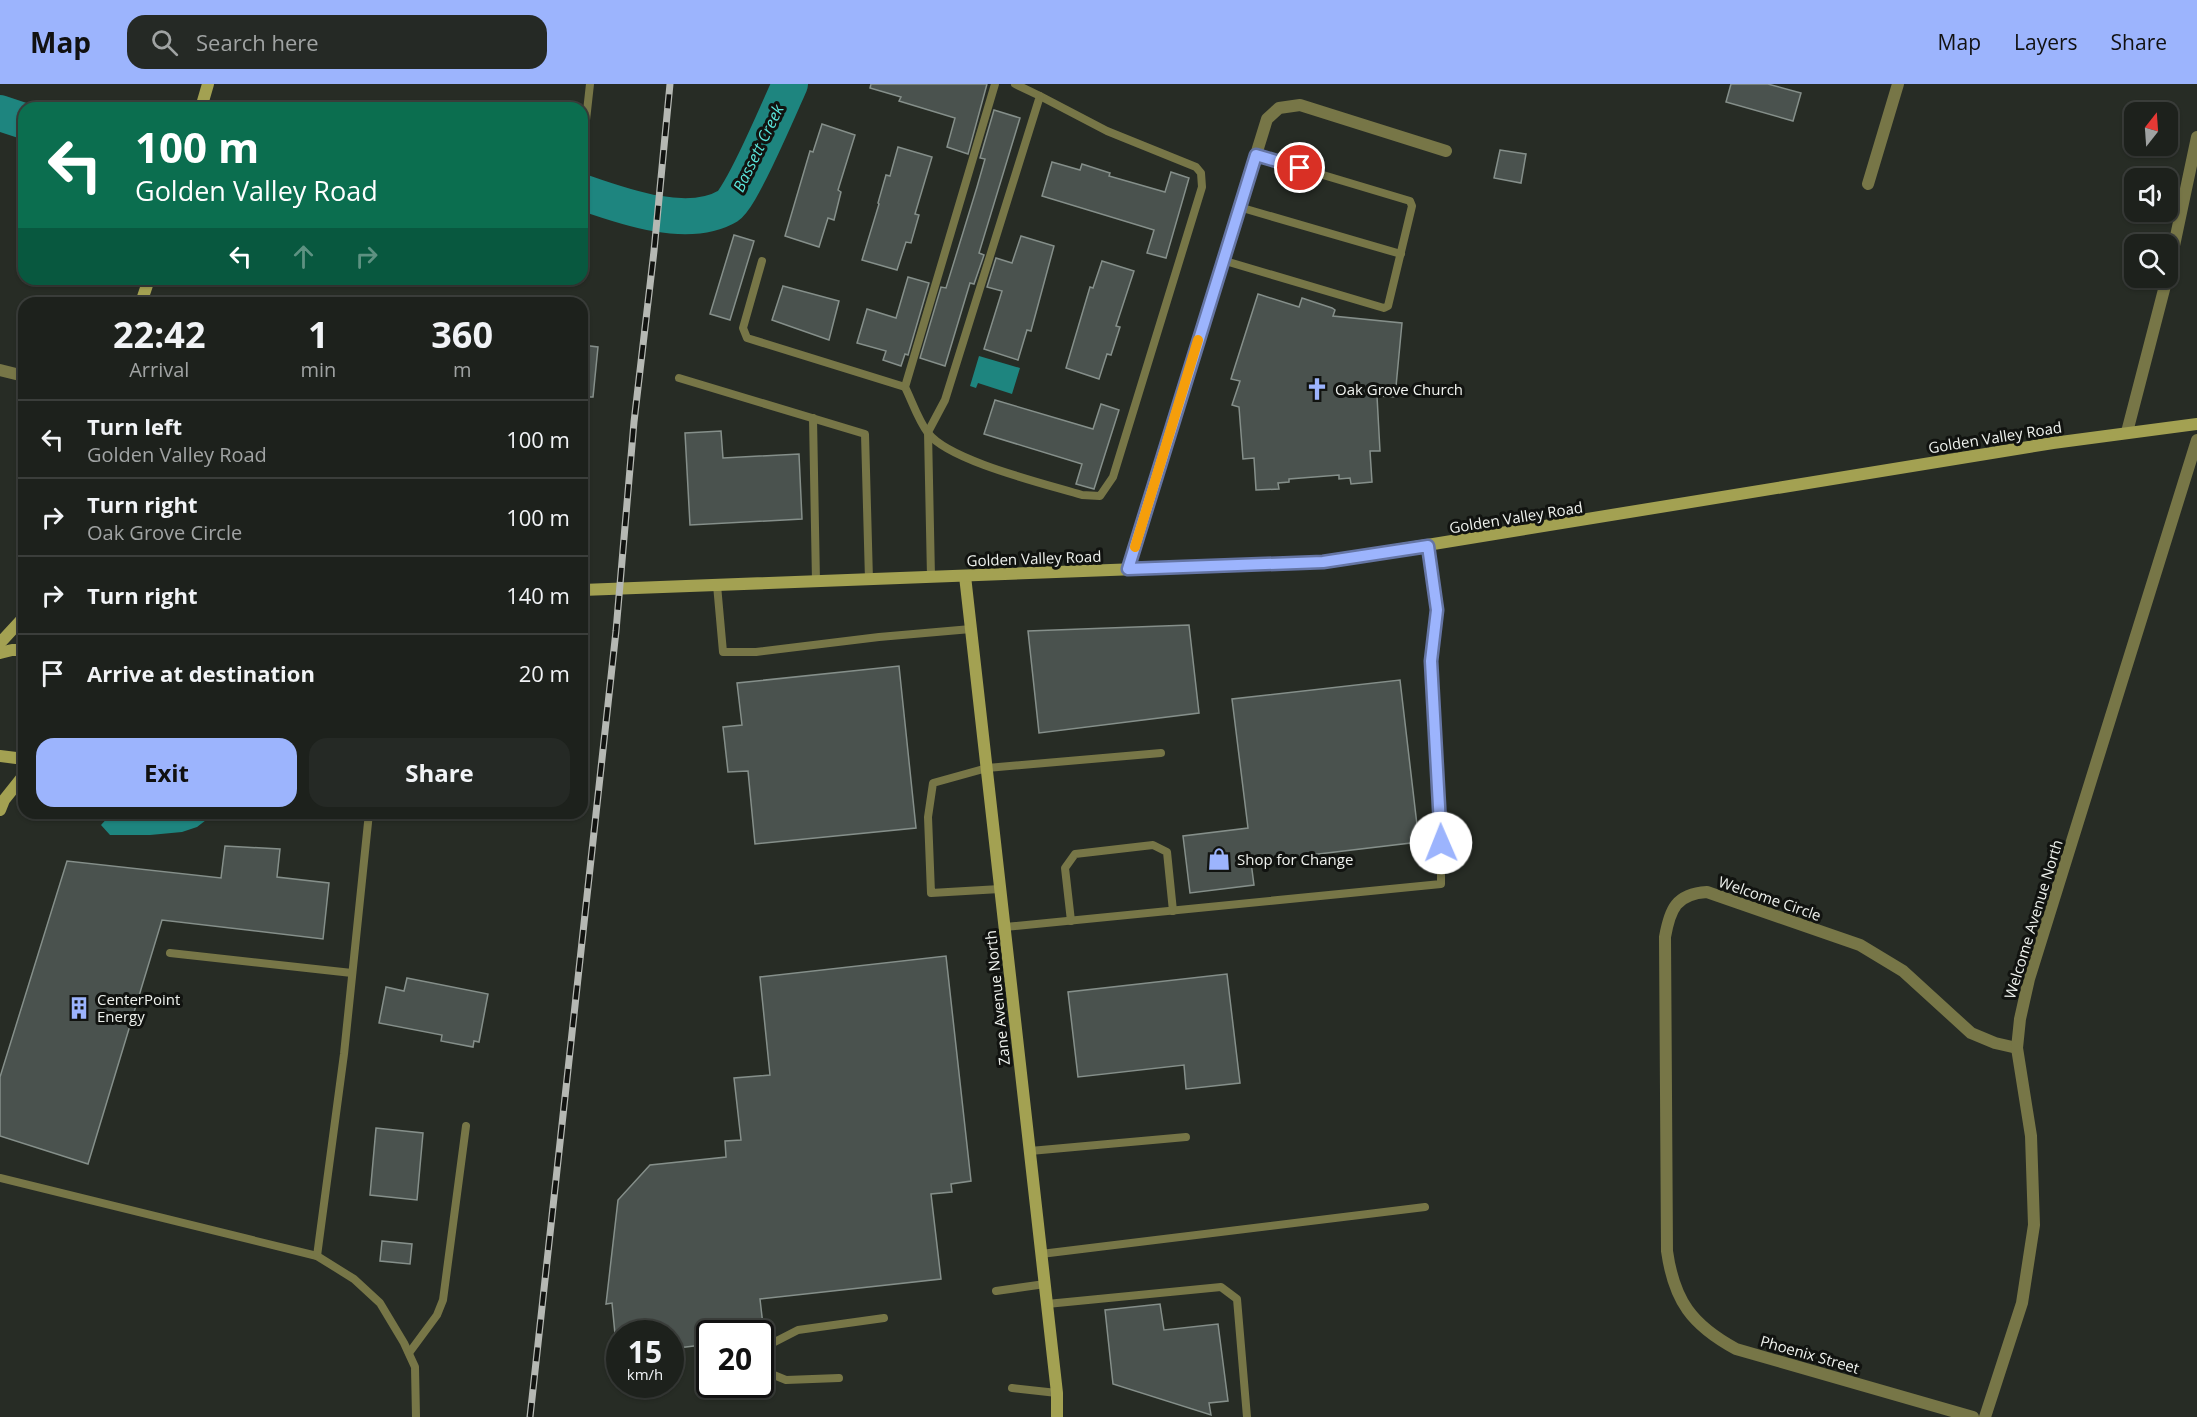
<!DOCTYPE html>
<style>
body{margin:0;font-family:"Open Sans",sans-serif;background:#252925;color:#f1f3f6;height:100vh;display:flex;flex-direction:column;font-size:22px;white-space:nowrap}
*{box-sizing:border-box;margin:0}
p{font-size:20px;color:#a0a3a3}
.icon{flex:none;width:33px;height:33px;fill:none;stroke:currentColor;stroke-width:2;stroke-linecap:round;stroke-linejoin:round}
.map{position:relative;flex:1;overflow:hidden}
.side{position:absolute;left:18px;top:213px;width:570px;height:522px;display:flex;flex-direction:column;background:#1d211c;border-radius:18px;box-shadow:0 2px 4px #0004,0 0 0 2px #3b3e3b}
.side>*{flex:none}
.top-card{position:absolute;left:18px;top:18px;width:570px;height:183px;border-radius:18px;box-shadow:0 2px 4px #0004,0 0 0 2px #3b3e3b;background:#0b6e4f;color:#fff;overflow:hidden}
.needle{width:39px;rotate:17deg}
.tools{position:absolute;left:2124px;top:18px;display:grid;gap:12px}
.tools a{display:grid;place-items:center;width:54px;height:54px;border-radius:12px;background:#1d211c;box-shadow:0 2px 4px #0004,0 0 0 2px #3b3e3b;font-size:30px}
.speed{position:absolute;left:606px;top:1236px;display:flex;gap:12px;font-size:30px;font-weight:700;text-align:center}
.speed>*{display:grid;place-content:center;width:78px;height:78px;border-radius:50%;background:#1d211c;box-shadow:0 2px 4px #0004,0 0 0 2px #3b3e3b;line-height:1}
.speed small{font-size:15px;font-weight:400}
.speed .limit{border:3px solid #111;border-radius:9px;background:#fff;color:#111}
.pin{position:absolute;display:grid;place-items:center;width:51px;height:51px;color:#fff;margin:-26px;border:3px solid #fff;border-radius:50%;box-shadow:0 2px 6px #0007}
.me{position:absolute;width:66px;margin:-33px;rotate:359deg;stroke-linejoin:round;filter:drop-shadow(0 0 4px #0008)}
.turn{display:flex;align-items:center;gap:21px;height:126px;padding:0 18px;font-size:27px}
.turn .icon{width:78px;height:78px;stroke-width:2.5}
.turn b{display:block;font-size:42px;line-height:51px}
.lanes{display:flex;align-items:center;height:57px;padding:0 18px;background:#0003;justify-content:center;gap:30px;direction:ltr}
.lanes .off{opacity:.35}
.eta{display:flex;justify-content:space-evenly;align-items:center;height:102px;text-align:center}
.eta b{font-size:36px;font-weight:700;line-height:42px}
.button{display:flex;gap:12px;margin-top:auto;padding:12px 18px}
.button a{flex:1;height:69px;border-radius:18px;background:#9cb4fd;color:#111;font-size:24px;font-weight:700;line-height:69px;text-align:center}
.button a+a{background:#252925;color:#f1f3f6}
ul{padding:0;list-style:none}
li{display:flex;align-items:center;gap:18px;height:78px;padding:0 18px;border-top:2px solid #3b3e3b}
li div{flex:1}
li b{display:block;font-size:22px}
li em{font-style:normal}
header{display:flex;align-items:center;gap:36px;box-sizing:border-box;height:84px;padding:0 30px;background:#9cb4fd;color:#111}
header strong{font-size:28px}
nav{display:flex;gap:33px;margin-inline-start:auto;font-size:21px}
.search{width:420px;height:54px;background:#252925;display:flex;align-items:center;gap:15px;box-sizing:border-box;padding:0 21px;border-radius:18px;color:#a0a3a3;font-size:22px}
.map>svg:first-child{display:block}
.water{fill:#1e857f}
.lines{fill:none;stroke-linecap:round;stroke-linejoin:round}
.river{stroke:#1e857f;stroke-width:36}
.building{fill:#4a524e;stroke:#858f8a;stroke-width:1.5}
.lane{stroke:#777647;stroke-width:8}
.street{stroke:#777647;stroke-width:12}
.secondary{stroke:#a3a152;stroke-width:12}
.rail-casing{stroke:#b5b8b3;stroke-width:7}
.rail{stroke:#111310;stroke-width:4.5;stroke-dasharray:14;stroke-linecap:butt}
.route-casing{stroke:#6575a4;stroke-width:15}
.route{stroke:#9cb4fd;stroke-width:10}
.slow{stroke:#f59e0b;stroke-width:10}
.labels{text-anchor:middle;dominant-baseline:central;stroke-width:6;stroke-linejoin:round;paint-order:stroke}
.poi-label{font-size:15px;fill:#eff2ee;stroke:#111310;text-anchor:start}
.street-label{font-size:15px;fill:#eff2ee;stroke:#111310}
.water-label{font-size:16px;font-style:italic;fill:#5be5db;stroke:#111310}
</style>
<header>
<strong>Map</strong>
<div class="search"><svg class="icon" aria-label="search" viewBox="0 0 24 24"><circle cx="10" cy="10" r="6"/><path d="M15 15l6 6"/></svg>Search here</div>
<nav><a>Map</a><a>Layers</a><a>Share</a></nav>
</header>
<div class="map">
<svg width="2197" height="1333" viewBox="0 0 2197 1333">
<rect width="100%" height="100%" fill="#272c25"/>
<g class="water">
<path d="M979 272 1020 284 1012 310 978 299 976 304 970 302Z"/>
<path d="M116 729H244L210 733 197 743 182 748 150 751H110L101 741 111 730Z"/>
</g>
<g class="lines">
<g class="river">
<path d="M0 29 24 37"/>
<path d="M582 108C622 122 688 146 728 122 741 114 781 20 790 0"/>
</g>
</g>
<g class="building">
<path d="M871 0H987L968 70 947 63 955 34 899 17 901 13 870 4Z"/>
<path d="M1731 0H1768L1801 9 1793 37 1726 18Z"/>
<path d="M994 26 1020 34 979 169 984 171 974 200 970 199 945 282 920 274 941 203 946 204 977 103 985 75 980 74Z"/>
<path d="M822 40 855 51 838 106 841 108 834 136 828 134 819 163 785 152 810 67 813 68Z"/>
<path d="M898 63 932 73 915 130 919 131 911 159 906 158 897 186 862 176 879 120 878 119 886 91 890 92Z"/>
<path d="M1500 66 1526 70 1521 99 1494 94Z"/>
<path d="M1052 78 1080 86 1082 80 1110 89 1109 92 1165 108 1171 88 1189 94 1166 174 1147 169 1154 146 1042 112Z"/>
<path d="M734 151 754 157 730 236 710 230Z"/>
<path d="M1021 152 1054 162 1031 247 1027 246 1018 276 984 265 1002 207 987 203 996 174 1012 179Z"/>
<path d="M1102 177 1134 187 1116 242 1120 243 1111 271 1107 270 1099 295 1066 284 1090 203 1093 204Z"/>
<path d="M908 193 929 199 908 271 905 270 901 282 883 276 886 267 857 259 867 225 896 234Z"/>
<path d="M783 202 839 217 829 256 772 236Z"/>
<path d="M1258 210 1299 223 1302 214 1332 224 1335 226 1333 232 1402 239 1395 313 1377 312 1380 367H1370L1372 398 1351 400 1350 394 1339 395V391L1289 395V398L1278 399 1279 405 1256 406 1254 374 1243 375 1239 323 1232 321 1240 297 1231 295Z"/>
<path d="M582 261 598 263 593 313H582Z"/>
<path d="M995 316 1093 345 1101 320 1119 326 1094 405 1076 400 1082 380 984 350Z"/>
<path d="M721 347 723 374 799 370 802 435 690 441 685 349Z"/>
<path d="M1189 541 1199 629 1039 649 1028 547Z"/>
<path d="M899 582 916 744 755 760 748 687 728 688 723 643 742 641 737 599Z"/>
<path d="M1400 596 1419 758 1251 778 1254 801 1190 809 1183 752 1248 744 1232 615Z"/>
<path d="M225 762 280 765 277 793 329 799 323 855 162 836 88 1080 0 1052V993L67 777 221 794Z"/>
<path d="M946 872 971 1097 951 1100 952 1108 931 1110 941 1195 760 1215 764 1250H710V1260L670 1265V1250H615L612 1219 606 1220 618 1116 650 1081 726 1073 725 1057 741 1056 734 994 770 991 760 893Z"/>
<path d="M1227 890 1240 999 1186 1005 1184 981 1078 993 1068 908Z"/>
<path d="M407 894 488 910 479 958 474 957 473 963 441 957 442 951 379 939 386 903 404 907Z"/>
<path d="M376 1044 423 1049 417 1116 370 1111Z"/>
<path d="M382 1157 412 1160 410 1180 380 1177Z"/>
<path d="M1160 1220 1164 1246 1218 1240 1228 1317 1209 1319 1211 1331 1113 1300 1105 1226Z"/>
</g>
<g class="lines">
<g class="lane">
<path d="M995 0 905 303C912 317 918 336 928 349 949 377 1046 400 1082 411L1100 412 1113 393 1202 103 1201 89 1196 83 1107 47 1040 12"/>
<path d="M584 54 590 0"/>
<path d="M1239 123 1401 170"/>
<path d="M1222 176 1384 224 1388 222 1412 122 1410 117 1256 71"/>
<path d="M762 177 743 244 747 254 905 303"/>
<path d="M679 294 865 350 869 496"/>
<path d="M813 334 816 498"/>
<path d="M931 493 928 348 945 316 1040 12 1015 0"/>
<path d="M717 501 723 568H756L879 553 971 545"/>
<path d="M1000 805 931 809 928 733 933 699 987 684 1161 669"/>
<path d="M1071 837 1065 784 1075 770 1153 761 1167 768 1173 827"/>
<path d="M1005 843 1441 800V738L1431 577 1437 526 1428 462"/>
<path d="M170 869 352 889"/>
<path d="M1030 1067 1186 1053"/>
<path d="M0 1094 317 1172 354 1195 380 1219 404 1259 415 1283 416 1333"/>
<path d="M1041 1170 1425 1123"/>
<path d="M317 1172 344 970 369 729"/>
<path d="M996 1207 1045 1200"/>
<path d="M1047 1220 1221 1203 1237 1215 1247 1333"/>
<path d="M409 1269 437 1231 443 1216 466 1042"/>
<path d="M839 1294 786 1296 764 1287 761 1265 798 1246 884 1234"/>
<path d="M1012 1304 1057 1309"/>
</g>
<g class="street">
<path d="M1868 100 1898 0"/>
<path d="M2168 190 2197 53"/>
<path d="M0 286 24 292"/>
<path d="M2127 348 2167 194"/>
<path d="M1128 485 1267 35 1279 24 1300 21 1446 67"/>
<path d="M1973 1333 1736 1265C1692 1241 1674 1217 1667 1167L1665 853C1670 825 1676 810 1707 808L1860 861 1903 887 1971 949 1995 959 2017 964"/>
<path d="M1985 1333 2022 1219 2034 1141 2031 1052 2017 964 2020 935 2029 895 2197 356"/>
</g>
<g class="secondary">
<path d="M201 24 208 0"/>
<path d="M141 219 149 195"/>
<path d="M965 492 1057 1309V1333"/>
<path d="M582 506 1323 478 2053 359 2197 340"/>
<path d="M0 559 24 533"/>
<path d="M0 569 12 566H24"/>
<path d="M0 672 24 675"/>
<path d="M0 726 4 716 24 691"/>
</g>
<g class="rail-casing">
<path id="rail" d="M530 1333 616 547 634 338 654 167 670 0"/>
</g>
<use href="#rail" class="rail"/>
</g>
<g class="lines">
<g class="route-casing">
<path id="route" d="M1300 84 1256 71 1128 485 1323 478 1428 462 1437 526 1431 577 1441 759"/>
</g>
<use href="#route" class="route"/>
<path class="slow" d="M1135 463 1198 256"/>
</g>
<defs>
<g id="church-bare" transform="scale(1.8)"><path d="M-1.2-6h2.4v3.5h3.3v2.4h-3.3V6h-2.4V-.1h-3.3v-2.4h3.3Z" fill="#9cb4fd" stroke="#111310" stroke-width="2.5" paint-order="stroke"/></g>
<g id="shop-bare" transform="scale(1.8)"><path d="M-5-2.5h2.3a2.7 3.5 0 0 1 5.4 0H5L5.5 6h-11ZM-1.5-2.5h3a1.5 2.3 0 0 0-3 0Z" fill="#9cb4fd" stroke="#111310" stroke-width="2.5" paint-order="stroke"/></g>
<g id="building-bare" transform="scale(1.8)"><path d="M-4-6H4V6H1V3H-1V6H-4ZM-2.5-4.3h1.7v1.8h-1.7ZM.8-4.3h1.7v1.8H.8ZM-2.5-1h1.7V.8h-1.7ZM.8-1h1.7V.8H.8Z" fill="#9cb4fd" stroke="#111310" stroke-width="2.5" paint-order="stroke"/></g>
</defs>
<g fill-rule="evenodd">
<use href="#church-bare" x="1317" y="305"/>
<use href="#shop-bare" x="1219" y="775"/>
<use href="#building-bare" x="79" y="924"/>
</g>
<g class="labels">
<g class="poi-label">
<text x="1335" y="305">Oak Grove Church</text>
<text x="1237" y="775">Shop for Change</text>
<text x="97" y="915">CenterPoint<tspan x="97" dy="17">Energy</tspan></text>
</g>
<g class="street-label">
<text transform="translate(1995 353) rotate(-9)">Golden Valley Road</text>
<text transform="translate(1516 433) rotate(-9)">Golden Valley Road</text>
<text transform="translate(1034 474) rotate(-2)">Golden Valley Road</text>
<text transform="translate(1770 814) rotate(19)">Welcome Circle</text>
<text transform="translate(2033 835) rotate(-73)">Welcome Avenue North</text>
<text transform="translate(997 914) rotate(-96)">Zane Avenue North</text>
<text transform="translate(1810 1270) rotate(16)">Phoenix Street</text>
</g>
<g class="water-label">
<text transform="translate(758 64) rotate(-64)">Bassett Creek</text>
</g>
</g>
</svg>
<div class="tools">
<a><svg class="needle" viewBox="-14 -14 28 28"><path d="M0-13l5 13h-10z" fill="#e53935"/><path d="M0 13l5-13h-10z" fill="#a0a3a3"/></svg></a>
<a><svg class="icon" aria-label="sound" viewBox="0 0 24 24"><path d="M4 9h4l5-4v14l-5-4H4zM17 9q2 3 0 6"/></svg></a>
<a><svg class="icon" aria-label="search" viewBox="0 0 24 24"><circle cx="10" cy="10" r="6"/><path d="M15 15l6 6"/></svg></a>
</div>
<div class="speed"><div>15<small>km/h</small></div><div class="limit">20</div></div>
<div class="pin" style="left:1300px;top:84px;background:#d93025"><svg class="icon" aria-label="arrive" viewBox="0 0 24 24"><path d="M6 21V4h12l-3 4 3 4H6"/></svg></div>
<svg class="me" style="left:1441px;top:759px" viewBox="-20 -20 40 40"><circle r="19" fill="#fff"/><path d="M0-13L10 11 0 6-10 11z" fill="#9cb4fd"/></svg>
<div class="top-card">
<div class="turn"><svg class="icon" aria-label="left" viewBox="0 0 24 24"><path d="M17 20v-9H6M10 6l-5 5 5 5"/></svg><div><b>100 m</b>Golden Valley Road</div></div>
<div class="lanes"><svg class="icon" aria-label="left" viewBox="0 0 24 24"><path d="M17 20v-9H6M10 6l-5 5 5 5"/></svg><svg class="icon off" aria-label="ahead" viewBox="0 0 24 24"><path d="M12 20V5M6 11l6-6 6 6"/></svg><svg class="icon off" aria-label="right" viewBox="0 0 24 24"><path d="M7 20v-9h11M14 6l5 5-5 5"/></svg></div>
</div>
<section class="side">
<div class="eta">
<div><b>22:42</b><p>Arrival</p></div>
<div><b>1</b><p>min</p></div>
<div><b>360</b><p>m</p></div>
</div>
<ul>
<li><svg class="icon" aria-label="left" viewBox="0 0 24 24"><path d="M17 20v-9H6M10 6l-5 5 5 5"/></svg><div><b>Turn left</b><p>Golden Valley Road</p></div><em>100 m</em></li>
<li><svg class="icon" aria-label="right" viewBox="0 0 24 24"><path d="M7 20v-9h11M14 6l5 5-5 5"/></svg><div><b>Turn right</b><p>Oak Grove Circle</p></div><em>100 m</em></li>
<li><svg class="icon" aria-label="right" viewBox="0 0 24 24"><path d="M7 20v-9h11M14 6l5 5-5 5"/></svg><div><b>Turn right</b></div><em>140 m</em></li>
<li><svg class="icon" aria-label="arrive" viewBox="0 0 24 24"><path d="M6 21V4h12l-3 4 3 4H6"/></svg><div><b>Arrive at destination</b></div><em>20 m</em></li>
</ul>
<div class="button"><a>Exit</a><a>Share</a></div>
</section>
</div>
